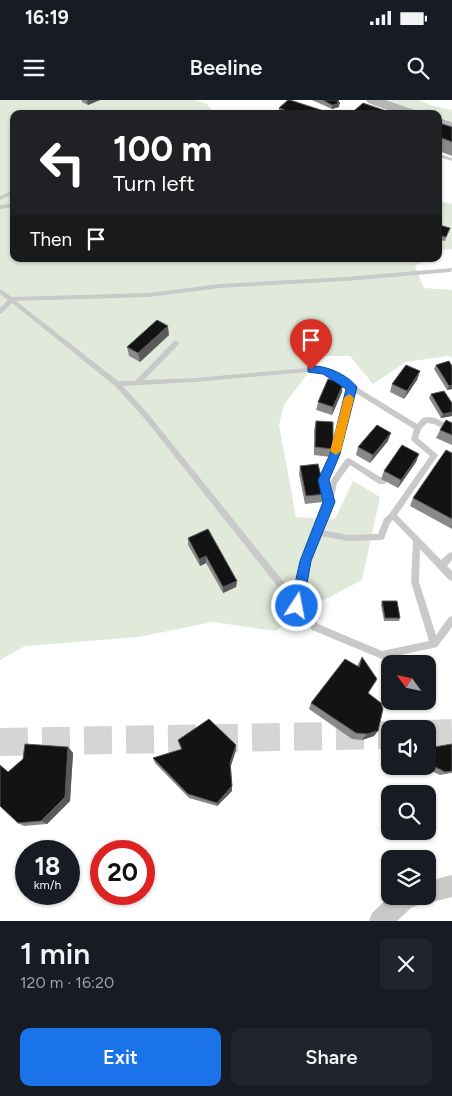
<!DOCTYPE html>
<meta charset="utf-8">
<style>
body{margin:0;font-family:Figtree,sans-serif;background:#20242c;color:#f1f3f6;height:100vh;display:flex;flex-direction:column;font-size:19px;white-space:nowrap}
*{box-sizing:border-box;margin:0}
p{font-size:16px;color:#9ea1a6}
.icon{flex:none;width:28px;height:28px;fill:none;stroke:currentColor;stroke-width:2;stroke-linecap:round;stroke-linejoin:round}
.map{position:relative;height:821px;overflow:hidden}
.sheet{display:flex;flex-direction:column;background:#171b24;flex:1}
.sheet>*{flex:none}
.top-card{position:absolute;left:10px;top:10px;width:432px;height:152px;border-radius:10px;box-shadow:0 1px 4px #0004;background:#202124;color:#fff;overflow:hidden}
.needle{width:32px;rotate:303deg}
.tools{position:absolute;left:381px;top:555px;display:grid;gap:10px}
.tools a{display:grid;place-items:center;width:55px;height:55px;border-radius:10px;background:#171b24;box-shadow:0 1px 4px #0004;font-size:25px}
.speed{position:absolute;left:15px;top:740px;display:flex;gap:10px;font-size:25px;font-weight:700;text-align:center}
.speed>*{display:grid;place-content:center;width:65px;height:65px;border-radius:50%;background:#171b24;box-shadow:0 1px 4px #0004;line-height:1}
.speed small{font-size:12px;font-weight:400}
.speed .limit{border:8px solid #d22;background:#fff;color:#111}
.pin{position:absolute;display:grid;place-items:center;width:42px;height:42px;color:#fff;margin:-51px -21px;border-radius:50% 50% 50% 0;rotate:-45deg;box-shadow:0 0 5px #0007}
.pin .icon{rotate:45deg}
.me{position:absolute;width:55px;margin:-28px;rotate:11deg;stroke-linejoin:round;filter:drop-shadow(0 0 4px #0008)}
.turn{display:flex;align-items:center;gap:18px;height:105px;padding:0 20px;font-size:22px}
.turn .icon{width:65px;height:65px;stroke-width:2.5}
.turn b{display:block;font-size:35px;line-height:42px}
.then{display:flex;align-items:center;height:48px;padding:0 20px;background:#0003;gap:10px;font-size:19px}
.round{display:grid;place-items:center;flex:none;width:52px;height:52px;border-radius:10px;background:#20242c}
.overview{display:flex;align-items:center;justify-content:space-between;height:85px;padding:0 20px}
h1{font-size:30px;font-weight:600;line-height:38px}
.action{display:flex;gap:10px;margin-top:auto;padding:10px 20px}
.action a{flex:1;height:58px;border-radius:10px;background:#1a73e8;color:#fff;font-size:20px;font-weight:600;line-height:58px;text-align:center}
.action a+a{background:#20242c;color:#f1f3f6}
.status{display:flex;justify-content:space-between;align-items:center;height:35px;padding:0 25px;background:#171b24;direction:ltr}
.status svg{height:14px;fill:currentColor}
header{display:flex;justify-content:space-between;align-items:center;height:65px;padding:0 20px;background:#171b24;font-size:22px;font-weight:600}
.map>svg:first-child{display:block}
.green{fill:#e1eada}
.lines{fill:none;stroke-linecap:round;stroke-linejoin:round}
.secondary-tunnel{stroke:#d5d5d5;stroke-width:28;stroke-dasharray:28 14;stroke-linecap:butt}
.service{fill:#c9c9c9;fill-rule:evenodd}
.minor{fill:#c9c9c9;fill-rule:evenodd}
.secondary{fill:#b6b6b6;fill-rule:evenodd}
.wall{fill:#898989}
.shaded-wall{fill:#5a5a5a}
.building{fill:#131313;stroke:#5a5a5a}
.route{fill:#1a73e8;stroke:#114b97}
.slow{fill:#f59e0b}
</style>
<div class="status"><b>16:19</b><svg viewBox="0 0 49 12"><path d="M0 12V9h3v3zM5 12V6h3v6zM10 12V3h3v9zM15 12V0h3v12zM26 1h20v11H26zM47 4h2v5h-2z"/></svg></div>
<header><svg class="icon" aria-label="menu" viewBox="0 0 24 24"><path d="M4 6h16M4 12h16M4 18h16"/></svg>Beeline<svg class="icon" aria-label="search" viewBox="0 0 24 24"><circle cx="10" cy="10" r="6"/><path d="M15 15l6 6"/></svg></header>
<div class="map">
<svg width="452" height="821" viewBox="0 0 452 821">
<rect width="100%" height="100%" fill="#fff"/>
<g class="green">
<path d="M0 0H195L207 4 214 14H14V159H427L415 166 424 188 452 190V258L448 256 406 262 373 284 350 256H321L284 305 279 325 296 417 335 419 353 381 380 397 362 480 324 500 275 531 213 522 139 537 25 546 0 560Z"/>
<path d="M387 0H419L433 6 452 10V22L439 17V14H428Z"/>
<path d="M439 101 452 104V149L439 151Z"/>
</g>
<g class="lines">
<g class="secondary-tunnel">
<path d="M428 634 452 633"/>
<path d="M0 642 390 635"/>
</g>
<g class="service">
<path d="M439 54 452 58V61L439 57Z"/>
<path d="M14 90V93L0 100V96Z"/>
<path d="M14 103V107L0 109V105Z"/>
<path d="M452 168 451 172 346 181 220 188 149 197 16 201 118 281H135L174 241H176L179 243 178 245 144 280 195 278 319 267 329 270 417 324C418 323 422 318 423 318 432 314 445 323 452 327V333L434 324 427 323 421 329 418 338 438 355 397 415 441 460 449 453 452 452V460L447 466 452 471V481L449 480 420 449 419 482 436 535 449 517 452 516V527L437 547 382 559 312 530 145 319 115 286 12 203 2 213 0 214V208L8 200 0 194V189L12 197 149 193 220 184 346 177ZM319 271 325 274 348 288 331 354 319 380 326 401 302 461 295 496 149 315 123 286 195 282ZM354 292 414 329 411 339 412 341 430 356 390 413 384 419 378 434 348 435 322 430 333 402 337 383 350 365 379 384H385L386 382 385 380 349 358 346 359 331 380 329 388 327 380 339 354ZM393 420 413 441 411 482 429 541 382 551 318 524 302 504 310 461 320 436 348 441 381 440 384 439 390 423Z"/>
</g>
<path class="minor" d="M452 775V797L428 803 422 801 421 804 411 808 397 821H369L372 813 390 796H428V781Z"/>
<g class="secondary">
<path d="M366 0H386L418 11 420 14H399L368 3Z"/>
<path d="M439 18 452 22V31L439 27Z"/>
</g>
</g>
<g class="wall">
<path d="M82 0H100L88 5 82 2Z"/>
<path d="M312 0H338L340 3 339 7 332 9Z"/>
<path d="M279 8 330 14H278Z"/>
<path d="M355 10 395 14H355Z"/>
<path d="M439 23 452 27V56L439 51Z"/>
<path d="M439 125 450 128 445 141 439 140Z"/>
<path d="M169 235 140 262 129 256 127 247Z"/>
<path d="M436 265 452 289 447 290 434 269Z"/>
<path d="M420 271 417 280 404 299 390 292 392 284Z"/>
<path d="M342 292 332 315 316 310 318 302Z"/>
<path d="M431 294 452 303V316L441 318 429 298Z"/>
<path d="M316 321 333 349 331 357 314 355V330Z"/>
<path d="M452 323V345L436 338 440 330Z"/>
<path d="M388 341 370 363 356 355 358 347Z"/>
<path d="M452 353V429L410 406 413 398Z"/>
<path d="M419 354 416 362 398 388 381 379 384 371Z"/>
<path d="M300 366 325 394 323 402 305 404 299 374Z"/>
<path d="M188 438 237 481 236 487 223 493 206 463 200 466 188 445Z"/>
<path d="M382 501 400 518 399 521H384L381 505Z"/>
<path d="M362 557 368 593 374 636 362 640 352 639 309 609 311 603 357 566Z"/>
<path d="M178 640 236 650 231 666 232 691 217 706 189 698 155 663 153 658 181 650Z"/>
<path d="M452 645V673L440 675 425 668V666H428V652Z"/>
<path d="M68 647 73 653 70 701 47 724 24 726 18 723 9 672Z"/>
</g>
<g class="shaded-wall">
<path d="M89 0H100L88 5 87 1Z"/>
<path d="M339 0V7L332 9V5Z"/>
<path d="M168 226 169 235 140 262 138 253Z"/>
<path d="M420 271 417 280 404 299 407 291Z"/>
<path d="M343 284 342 292 332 315 333 307Z"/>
<path d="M452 285V289L447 290 449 286Z"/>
<path d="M452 312V316L441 318 443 314Z"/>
<path d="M391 333 388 341 370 363 373 355Z"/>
<path d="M419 354 416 362 398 388 401 380Z"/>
<path d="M206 456V463L200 466 199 459Z"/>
<path d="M237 481 236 487 223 493V487Z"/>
<path d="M378 631 374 636 362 640 367 634Z"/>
<path d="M236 645V650L230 668V663Z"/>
<path d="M68 647 73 653 70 701 47 724 41 721Z"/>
<path d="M232 686V691L217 706V703Z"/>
</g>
<g class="building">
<path d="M288 0H290L330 13 329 14H296L279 8Z"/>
<path d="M323 0H339L337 2 340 3 332 5Z"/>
<path d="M363 3 395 14H365L355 10Z"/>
<path d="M439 23 452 27V42L439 37Z"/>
<path d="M439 125 450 128 446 137 439 135Z"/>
<path d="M157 220 168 226 138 253 127 247Z"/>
<path d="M449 261 452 266V285L449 286 436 265Z"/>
<path d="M406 265 420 271 407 291 392 284Z"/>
<path d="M328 279 343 284 333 307 318 302Z"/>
<path d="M444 291 452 303V312L443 314 431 294Z"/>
<path d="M446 320 452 323V335L440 330Z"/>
<path d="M316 321 333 322V349L315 347Z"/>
<path d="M377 325 391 333 373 355 358 347Z"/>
<path d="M402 345 419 354 401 380 384 371Z"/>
<path d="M446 350 452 353V419L413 398Z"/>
<path d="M318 364 325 394 306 396 300 366Z"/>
<path d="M208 429 237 481 223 487 206 456 199 459 188 438Z"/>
<path d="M382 501H397L400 518H385Z"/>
<path d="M362 557 377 579 368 593 381 603 383 609 378 631 367 634 356 633 311 603 345 559 359 567Z"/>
<path d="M209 619 236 645 230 663 232 686 217 703 188 694 153 658 182 649 178 640Z"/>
<path d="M25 644 68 647 65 697 41 721 18 723 0 706V665L8 672 23 659Z"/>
<path d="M452 644V671L445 672 430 664 428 657V652L434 647Z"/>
</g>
<path class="route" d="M311 266C326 265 348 275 357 287L340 354 329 380 335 402 311 461 303 506 301 510 297 512 292 510 290 506 300 461 323 402 318 380 330 354 346 289 323 274 308 272V267Z"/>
<path class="slow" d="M349 294 354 298 341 351 336 355 330 351 344 298Z"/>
</svg>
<div class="tools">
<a><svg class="needle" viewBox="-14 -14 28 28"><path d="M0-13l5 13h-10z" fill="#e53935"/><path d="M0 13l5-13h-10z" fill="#9ea1a6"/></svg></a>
<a><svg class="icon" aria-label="sound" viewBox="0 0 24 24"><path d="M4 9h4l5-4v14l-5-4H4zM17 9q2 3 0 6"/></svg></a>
<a><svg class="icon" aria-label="search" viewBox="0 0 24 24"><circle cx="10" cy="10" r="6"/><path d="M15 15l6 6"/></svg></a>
<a><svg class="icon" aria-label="layers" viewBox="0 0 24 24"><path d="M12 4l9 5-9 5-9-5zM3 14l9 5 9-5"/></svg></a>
</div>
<div class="speed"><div>18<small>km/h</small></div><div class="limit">20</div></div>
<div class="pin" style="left:311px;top:270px;background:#d93025"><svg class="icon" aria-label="arrive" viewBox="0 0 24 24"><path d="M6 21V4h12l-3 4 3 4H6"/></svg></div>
<svg class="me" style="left:297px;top:506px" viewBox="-20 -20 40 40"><circle r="17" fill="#1a73e8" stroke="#fff" stroke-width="3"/><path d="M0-11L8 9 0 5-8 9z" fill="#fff"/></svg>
<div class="top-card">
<div class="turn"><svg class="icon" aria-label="left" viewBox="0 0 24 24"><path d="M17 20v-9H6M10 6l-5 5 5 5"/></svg><div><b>100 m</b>Turn left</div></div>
<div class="then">Then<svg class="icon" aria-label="arrive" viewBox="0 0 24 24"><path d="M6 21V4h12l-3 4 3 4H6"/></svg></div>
</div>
</div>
<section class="sheet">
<div class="overview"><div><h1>1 min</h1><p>120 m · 16:20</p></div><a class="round"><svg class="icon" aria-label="close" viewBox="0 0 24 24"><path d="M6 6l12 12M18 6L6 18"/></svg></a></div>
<div class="action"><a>Exit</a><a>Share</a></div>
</section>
